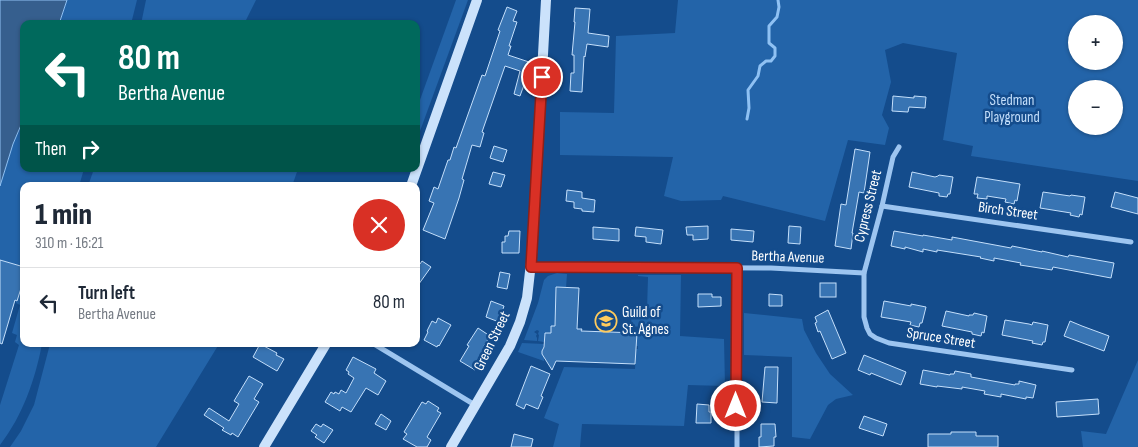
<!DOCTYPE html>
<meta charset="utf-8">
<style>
body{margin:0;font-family:"Sofia Sans Condensed",sans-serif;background:#f6f6f7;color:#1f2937;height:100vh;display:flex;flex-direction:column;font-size:19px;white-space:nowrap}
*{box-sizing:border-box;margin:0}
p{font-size:16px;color:#747a83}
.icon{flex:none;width:28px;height:28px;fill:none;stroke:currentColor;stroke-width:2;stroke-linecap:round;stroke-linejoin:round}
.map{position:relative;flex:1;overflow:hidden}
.details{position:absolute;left:20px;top:182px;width:400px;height:165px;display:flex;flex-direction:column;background:#fff;border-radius:10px;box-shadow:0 1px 4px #0004}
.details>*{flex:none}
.hud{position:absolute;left:20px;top:20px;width:400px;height:152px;border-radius:10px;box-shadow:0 1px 4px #0004;background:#00695c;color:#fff;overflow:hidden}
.controls{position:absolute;left:1068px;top:15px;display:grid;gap:10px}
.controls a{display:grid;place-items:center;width:55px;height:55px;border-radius:50%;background:#fff;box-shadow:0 1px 4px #0004;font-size:25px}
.pin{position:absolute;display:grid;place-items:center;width:42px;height:42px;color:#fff;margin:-21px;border:2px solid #fff;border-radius:50%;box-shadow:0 1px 5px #0007}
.me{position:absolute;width:55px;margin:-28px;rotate:0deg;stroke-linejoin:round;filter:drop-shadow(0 0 4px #0008)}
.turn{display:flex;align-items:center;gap:18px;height:105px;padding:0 15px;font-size:22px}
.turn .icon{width:65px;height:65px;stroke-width:2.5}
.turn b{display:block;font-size:35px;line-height:42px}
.then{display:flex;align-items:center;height:48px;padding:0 15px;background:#0003;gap:10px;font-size:19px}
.round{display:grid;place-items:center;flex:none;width:52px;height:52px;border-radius:26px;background:#f6f6f7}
.headline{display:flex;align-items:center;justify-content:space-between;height:85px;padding:0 15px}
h1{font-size:30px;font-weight:800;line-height:38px}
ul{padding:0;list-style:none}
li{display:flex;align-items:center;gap:15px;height:70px;padding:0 15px;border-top:1px solid #e0e1e3}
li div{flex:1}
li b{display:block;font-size:19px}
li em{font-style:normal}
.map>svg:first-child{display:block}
.green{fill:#2364a9;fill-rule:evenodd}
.water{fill:#365f8e;stroke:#8fc1f3}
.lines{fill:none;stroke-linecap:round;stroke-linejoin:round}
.stream{stroke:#8fc1f3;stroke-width:3}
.building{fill:#3874b3;stroke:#c4dffb}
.street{stroke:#9dc5f0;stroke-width:5}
.secondary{stroke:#cbe2fb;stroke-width:10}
.route-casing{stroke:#8d1f18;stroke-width:12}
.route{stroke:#d93025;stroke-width:9}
.labels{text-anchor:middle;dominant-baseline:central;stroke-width:5;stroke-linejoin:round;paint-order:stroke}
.park-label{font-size:15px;fill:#c4dffb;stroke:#144c8c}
.street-label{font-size:15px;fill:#fff;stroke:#144c8c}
.poi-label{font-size:15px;fill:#fff;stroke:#144c8c;text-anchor:start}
</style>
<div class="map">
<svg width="1138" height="447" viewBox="0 0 1138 447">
<rect width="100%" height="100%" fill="#144c8c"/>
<g class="green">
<path d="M67 0H137L131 24H59Z"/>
<path d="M146 0H256L244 24H141Z"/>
<path d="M456 0H468L416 142V111Z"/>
<path d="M678 0H1138V181L971 156 973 146 943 140 957 53 903 43 885 50 891 82 882 115 889 128 885 145 848 140 825 221 723 196 721 200 681 201 664 196 673 157 560 155V112L614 113 616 36 675 33ZM1076 24H1114V61H1076ZM1076 89H1114V126H1076Z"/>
<path d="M24 118V169H84L79 186H24V267L0 260V186L13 144Z"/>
<path d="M94 169H298L292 186H88Z"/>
<path d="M557 273 567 274 566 288 556 287 555 326H551V333H545L544 342 538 341 539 335 538 334 539 331 537 330 534 332 537 334 536 336 537 338V341L524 340 538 303 544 280 548 276Z"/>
<path d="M638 275H681L680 336 724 339 725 386 688 385 684 426 582 424 580 447H553L559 424 544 418 564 367 635 369 636 349H638V346H636L637 333H640V327L631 326 632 310H647L648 277 638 276Z"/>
<path d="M24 279V344H42C35 380 23 415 0 445V405L19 345 15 342 17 335 12 333 20 305 16 303Z"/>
<path d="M744 313 802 319 804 330 816 353 830 374 853 395 836 399 828 405 810 439 792 437V357L744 355Z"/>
<path d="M522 343 544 344 542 351 544 356V361L518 352Z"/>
<path d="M50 344H219L156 447H10L21 431 34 405Z"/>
<path d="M1138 360V447H1083L1081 431 1106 434Z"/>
</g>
<path class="water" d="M0 0H67L59 24H24V118L13 144 0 186Z"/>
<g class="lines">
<path class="stream" d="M747 119 749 108 748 90 758 76 760 66 766 61H771L775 56V48L769 43V26L777 17 779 7 778 0"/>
</g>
<g class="building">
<path d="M507 7 517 11 513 21 517 22 509 46H511L508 55 532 63 520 96 514 94 520 71 505 66 482 132 484 133 480 147 472 145 462 179 464 180 459 198 445 239 423 230 434 203 429 201 434 187 438 189 448 160H450L454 147 456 148 482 75 485 76 500 31 498 30Z"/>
<path d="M575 8 590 9 588 33 609 36 608 47 587 44 585 57 584 56 582 92 570 91 571 73H574V55H572L575 22H574Z"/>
<path d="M893 96 914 98V96L926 97 925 108 909 107 908 112 892 111Z"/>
<path d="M494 146 507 150 503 162 490 158Z"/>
<path d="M855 149 870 152 864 193 859 192 852 233H853L851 249 835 246 841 204 846 205Z"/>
<path d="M493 172 505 175 501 187 489 184Z"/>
<path d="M912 172 935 177 938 176 939 175 953 177 950 194H948L947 197 939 196V193L909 187Z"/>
<path d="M977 177 1020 184 1017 201 1015 200 1014 204 1005 202 1006 199 987 196V199L977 198 978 194H974Z"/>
<path d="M567 190 582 192V198L595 200 594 212 582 211V209L574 208V202L566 201Z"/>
<path d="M1043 192 1070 196 1071 195 1085 197 1082 215 1080 214 1079 217 1070 215 1071 213 1040 208Z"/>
<path d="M1115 192 1138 198V214L1111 207Z"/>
<path d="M708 226V239L693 240V235H687L686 227Z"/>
<path d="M789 226 801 227 800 244 788 243Z"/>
<path d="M593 227 619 229V241L593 239Z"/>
<path d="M636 227 663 230 661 244 646 242V237L635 236Z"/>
<path d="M731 229 754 231 753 242 731 240Z"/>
<path d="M509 231H520L519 253H502V242H505V236H508Z"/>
<path d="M894 231 923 236V235L952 240V237L1011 248 1012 246 1042 252V251L1068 257 1069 255 1114 263 1111 278 1053 267 1052 270 1020 265 1021 263 994 258V261L980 258 981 257 937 250V252L923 249V252L905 247V249L891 246Z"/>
<path d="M0 260 24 267V279L17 301 15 300 2 344 0 343Z"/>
<path d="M422 261 431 267 416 288V262L420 264Z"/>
<path d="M500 272 510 274 507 289 497 287Z"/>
<rect x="820" y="283" width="16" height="14"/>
<path d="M556 287 579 288 577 329H582L581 331 637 333 635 364 556 361 552 370 542 354V351L544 347 545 333H551V326H555Z"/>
<path d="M698 294H712V297H721V306L698 307Z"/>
<path d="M769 294 782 295V306H769Z"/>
<path d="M491 301 504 306 499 322 486 317Z"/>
<path d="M884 301 911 306V304L926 307 922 323H920L919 327 910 325 911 322 881 317Z"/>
<path d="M828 310 846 353 832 359 820 331 818 332 815 323 817 322 815 317Z"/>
<path d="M946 311 969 316V315H973L974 313 987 316 984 333 982 332 981 336 972 334V332L942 326Z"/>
<path d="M438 318 451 325 439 346 438 345 437 347 424 340 428 332 427 331 432 321 436 323Z"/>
<path d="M1005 320 1029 324 1032 325 1033 322 1048 325 1045 342H1043L1042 345 1032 343 1033 341 1002 335Z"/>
<path d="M1070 321 1082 326 1109 336 1104 351 1064 336Z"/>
<path d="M478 328 490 336 484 346H486L479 361 480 362 475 370 460 361 469 346 467 345Z"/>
<path d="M260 344 277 353 276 355 284 359 277 371 253 357Z"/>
<path d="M864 355 906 372 901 385 871 373 870 375 858 370Z"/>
<path d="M353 357 376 369 374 373 386 381 378 395 366 388 351 412 342 407 340 411 325 402 331 392 334 394 335 392 339 394 341 390 346 393 354 378 348 374 349 372 346 370Z"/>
<path d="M531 366 550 374 541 396 543 397 538 409 526 404 524 409 516 405Z"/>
<path d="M765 367H778L777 403 762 402Z"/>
<path d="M923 370 950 375V374H954L955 371 971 374V377L1015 385V384H1019V381L1036 385 1033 398 1026 397V399L1001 394V397L984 394 985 391 962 387V389L937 386V387L920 384Z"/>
<path d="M249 376 263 384 254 399 259 402 238 437 232 433 231 435 222 430 224 428 204 415 209 408 229 421 239 404 234 401Z"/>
<path d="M1098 399 1099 414 1057 417 1056 402Z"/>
<path d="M428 401 439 408 437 411 441 413 427 437 431 440 427 447H417L403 439 407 434 404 432 422 402 426 404Z"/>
<path d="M697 404 709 405V412H711V423H696Z"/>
<path d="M381 414 391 421 386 430 375 424Z"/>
<path d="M864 416 887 424 883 436 859 428Z"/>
<path d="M316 424 321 427 323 424 333 430 324 443 315 437 317 435 311 431Z"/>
<path d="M761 424H775L776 437H774V446L759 447V437H761Z"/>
<path d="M951 432H976V436H998V447H928V434H951Z"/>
<path d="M514 434 533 439 531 447H511Z"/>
</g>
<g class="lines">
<g class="street">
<path d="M899 147 893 157 882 206 864 273V317L867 328 870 334 876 338 889 343 1072 370"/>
<path d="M882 206 1131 242"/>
<path d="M531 267 771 268 864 273"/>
<path d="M374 344 475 405"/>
<path d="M737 447V268"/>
</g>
<g class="secondary">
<path d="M411 186 477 0"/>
<path d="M264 447 326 344"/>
<path d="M451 447 510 346 520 322 527 298 532 254 546 0"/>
</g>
</g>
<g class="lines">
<g class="route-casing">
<path id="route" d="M542 77 531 267 737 268 736 406"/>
</g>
<use href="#route" class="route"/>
</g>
<defs>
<g id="school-ring" transform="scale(1.125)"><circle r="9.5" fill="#144c8c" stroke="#ffcb5c" stroke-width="1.5"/><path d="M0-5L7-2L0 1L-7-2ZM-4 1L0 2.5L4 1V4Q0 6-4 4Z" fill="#ffcb5c"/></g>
</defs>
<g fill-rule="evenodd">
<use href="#school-ring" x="606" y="321"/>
</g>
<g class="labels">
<g class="park-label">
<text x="1012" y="100">Stedman<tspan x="1012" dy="17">Playground</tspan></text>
</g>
<g class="street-label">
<text transform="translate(868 206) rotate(-76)">Cypress Street</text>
<text transform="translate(1008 211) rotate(8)">Birch Street</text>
<text transform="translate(788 257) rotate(2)">Bertha Avenue</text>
<text transform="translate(941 338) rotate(9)">Spruce Street</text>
<text transform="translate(492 341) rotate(-64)">Green Street</text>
</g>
<g class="poi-label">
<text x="622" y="312">Guild of<tspan x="622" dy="17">St. Agnes</tspan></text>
</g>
</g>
</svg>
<div class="controls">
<a>+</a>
<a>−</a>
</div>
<div class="pin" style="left:542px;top:77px;background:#d93025"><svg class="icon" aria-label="arrive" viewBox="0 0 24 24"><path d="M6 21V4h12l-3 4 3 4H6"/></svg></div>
<svg class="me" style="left:736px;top:406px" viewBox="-20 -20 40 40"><circle r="17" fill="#d93025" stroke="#fff" stroke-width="3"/><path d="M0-11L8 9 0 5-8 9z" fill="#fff"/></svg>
<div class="hud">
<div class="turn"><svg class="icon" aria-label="left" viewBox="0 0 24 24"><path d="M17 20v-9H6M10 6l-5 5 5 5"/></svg><div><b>80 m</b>Bertha Avenue</div></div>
<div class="then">Then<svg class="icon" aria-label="right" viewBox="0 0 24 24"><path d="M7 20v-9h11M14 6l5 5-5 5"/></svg></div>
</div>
<section class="details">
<div class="headline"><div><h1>1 min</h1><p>310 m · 16:21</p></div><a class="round" style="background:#d93025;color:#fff"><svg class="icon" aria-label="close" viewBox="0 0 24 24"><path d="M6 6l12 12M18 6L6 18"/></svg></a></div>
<ul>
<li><svg class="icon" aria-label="left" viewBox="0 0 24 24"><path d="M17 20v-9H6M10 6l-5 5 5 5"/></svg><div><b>Turn left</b><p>Bertha Avenue</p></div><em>80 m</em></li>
</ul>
</section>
</div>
